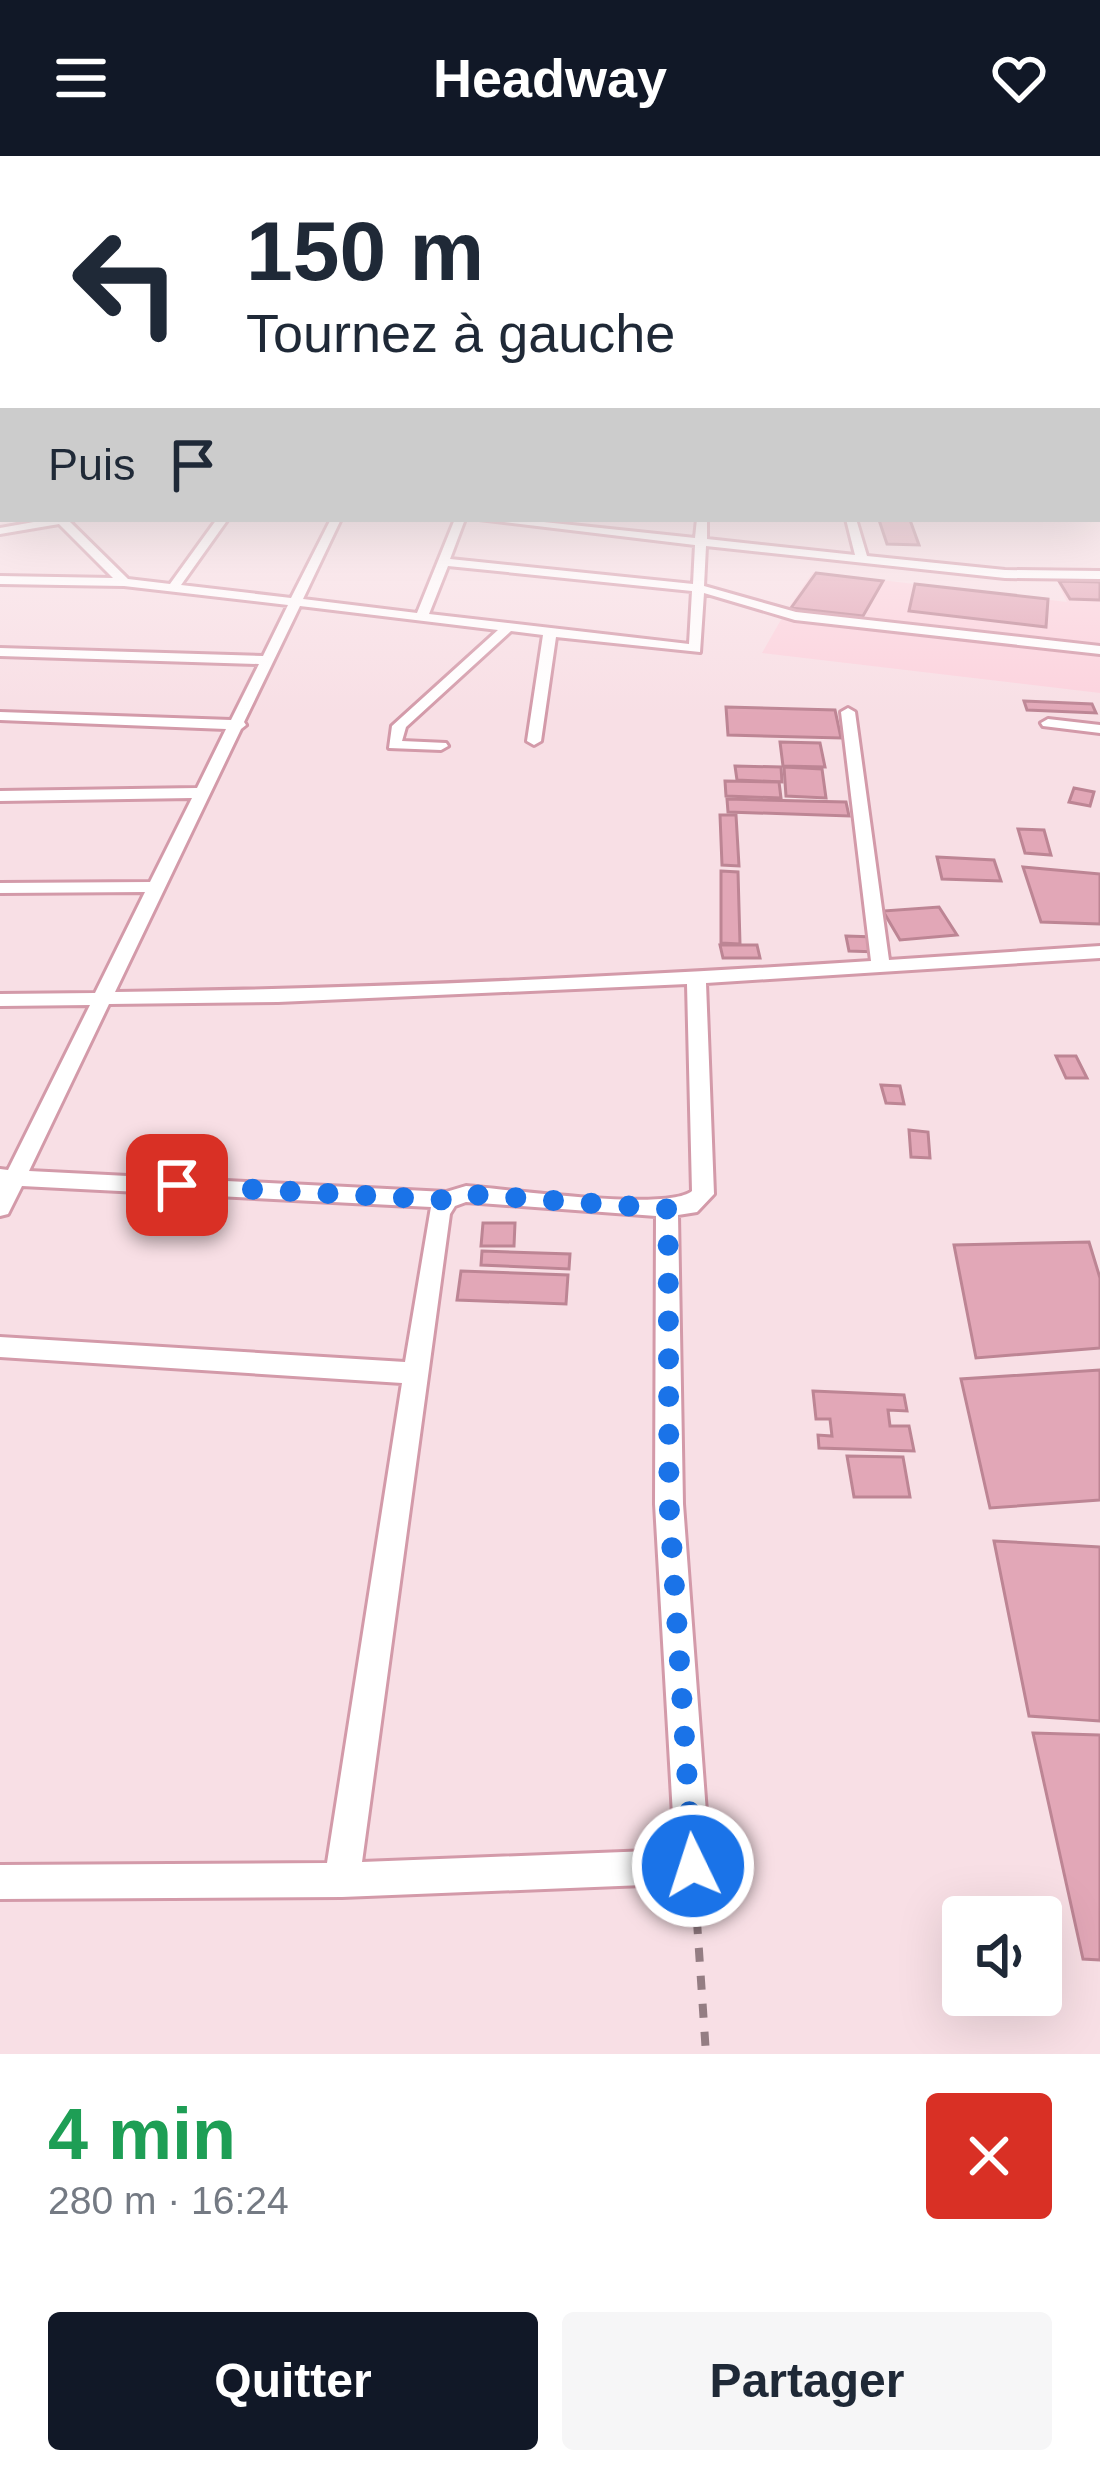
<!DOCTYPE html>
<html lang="fr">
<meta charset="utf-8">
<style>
body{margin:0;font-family:Arial,sans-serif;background:#f6f6f7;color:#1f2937;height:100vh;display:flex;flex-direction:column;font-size:45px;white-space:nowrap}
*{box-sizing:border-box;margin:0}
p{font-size:39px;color:#747a83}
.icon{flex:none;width:66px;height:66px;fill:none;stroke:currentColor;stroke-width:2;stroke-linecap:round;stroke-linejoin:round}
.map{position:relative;height:1898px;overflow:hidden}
.drawer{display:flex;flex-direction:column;background:#fff;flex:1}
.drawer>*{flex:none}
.guide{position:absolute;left:0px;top:0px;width:1101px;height:366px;box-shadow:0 12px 48px #0002;background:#fff;color:#1f2937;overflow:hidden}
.controls{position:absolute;left:942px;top:1740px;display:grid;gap:24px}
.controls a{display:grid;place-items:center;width:120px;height:120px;border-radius:12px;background:#fff;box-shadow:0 12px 48px #0002;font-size:60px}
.pin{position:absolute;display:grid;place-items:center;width:102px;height:102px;color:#fff;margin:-51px;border-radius:24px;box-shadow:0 6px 18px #0006}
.me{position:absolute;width:132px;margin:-66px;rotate:356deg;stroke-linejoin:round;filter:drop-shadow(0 0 9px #0008)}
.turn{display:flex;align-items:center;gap:42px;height:252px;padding:0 48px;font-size:54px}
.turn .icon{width:156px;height:156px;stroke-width:2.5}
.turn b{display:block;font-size:84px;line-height:102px}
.then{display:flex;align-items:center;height:114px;padding:0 48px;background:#0003;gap:24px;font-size:45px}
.round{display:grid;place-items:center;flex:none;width:126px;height:126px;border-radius:12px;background:#f6f6f7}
.head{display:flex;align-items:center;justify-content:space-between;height:204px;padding:0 48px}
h1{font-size:72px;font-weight:600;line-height:90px;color:#1e9e55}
.primary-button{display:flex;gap:24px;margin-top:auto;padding:24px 48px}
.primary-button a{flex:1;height:138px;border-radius:12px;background:#111827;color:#fff;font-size:48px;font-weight:600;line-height:138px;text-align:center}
.primary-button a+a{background:#f6f6f7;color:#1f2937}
header{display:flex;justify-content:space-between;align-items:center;height:156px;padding:0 48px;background:#111827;color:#fff;font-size:54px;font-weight:600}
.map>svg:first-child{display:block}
.built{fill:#fcd2dd}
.building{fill:#e2a7b7;stroke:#bd8594;stroke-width:3}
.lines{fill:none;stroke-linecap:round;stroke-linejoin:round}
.street-casing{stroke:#d39aa9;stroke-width:6}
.path{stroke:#947d83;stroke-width:8;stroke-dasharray:14 14;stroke-linecap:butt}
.street{fill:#fff;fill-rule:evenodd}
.route{stroke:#1a73e8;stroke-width:21;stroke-dasharray:0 37.8}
</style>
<header><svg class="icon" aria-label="menu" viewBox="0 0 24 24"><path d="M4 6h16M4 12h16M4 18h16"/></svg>Headway<svg class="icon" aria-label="heart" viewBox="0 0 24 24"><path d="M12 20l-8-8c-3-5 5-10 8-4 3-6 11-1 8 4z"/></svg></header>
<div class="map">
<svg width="1100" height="1898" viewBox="0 0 1100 1898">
<rect width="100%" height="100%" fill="#f8dfe5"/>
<g class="built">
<path d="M813 416 1067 446 1057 425 1100 426V489L787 454Z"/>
<path d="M782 462 1100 497V537L762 497Z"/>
</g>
<g class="building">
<path d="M879 364H910L919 389 887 388Z"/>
<path d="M816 417 883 425 863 460 791 452Z"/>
<path d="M1059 425 1100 426V444L1070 443Z"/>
<path d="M915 428 1048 443 1046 471 909 455Z"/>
<path d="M1024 545 1092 548 1096 557 1027 554Z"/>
<path d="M726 551 835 554 841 582 728 579Z"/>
<path d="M780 586 820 587 825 611 783 610Z"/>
<path d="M735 610 781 611 782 626 737 624Z"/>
<path d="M784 611 822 613 826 642 786 640Z"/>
<path d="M725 625 779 626 781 642 726 640Z"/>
<path d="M1074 632 1094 636 1090 650 1069 646Z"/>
<path d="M727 643 846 646 849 660 728 656Z"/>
<path d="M720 659H736L739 710 722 709Z"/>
<path d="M1018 673 1044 674 1051 699 1025 697Z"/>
<path d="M937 701 994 704 1001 725 942 723Z"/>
<path d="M1023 711 1100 718V768L1041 766Z"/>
<path d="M721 715 738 716 740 788 721 787Z"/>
<path d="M939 751 957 779 900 784 883 755Z"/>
<path d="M846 780 875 781 878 796 849 795Z"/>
<path d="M720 789H757L760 802H723Z"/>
<path d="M1056 900H1076L1087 922H1066Z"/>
<path d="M881 929 900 930 904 948 886 947Z"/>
<path d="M909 974 928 976 930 1002 911 1001Z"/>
<path d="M483 1067H515L514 1090H481Z"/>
<path d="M1089 1086 1100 1122V1192L976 1202 954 1089Z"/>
<path d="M482 1095 570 1098 569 1113 481 1109Z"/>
<path d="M461 1115 568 1119 566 1148 457 1144Z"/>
<path d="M1100 1214V1344L990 1352 961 1223Z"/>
<path d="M813 1235 904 1239 907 1255 888 1254 890 1270H909L914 1295 819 1292 818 1279 832 1280 830 1263H816Z"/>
<path d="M847 1300 903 1301 910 1341H854Z"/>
<path d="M994 1385 1100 1391V1565L1029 1560Z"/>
<path d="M1033 1577 1100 1579V1804L1083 1803Z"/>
</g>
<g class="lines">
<g class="street-casing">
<g id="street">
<path d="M1098 292 1100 293V300L1098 299Z"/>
<path d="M0 301 3 302V310L0 309Z"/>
<rect x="0" y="335" width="3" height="6"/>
<rect x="1098" y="350" width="2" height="6"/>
<path d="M51 363H75L70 366 128 423 170 428 217 363H228L181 429 291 442 331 363H341L303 443 417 457 455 363H465L450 403 693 428 695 389 479 363H515L695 382 697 363H707V383L855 399 846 363H856L867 400 1005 414 1100 415V423L1005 422 706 390 704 430 796 456 1100 490V498L795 464 704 437 700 496 556 481 541 585 534 589 527 585 543 479 511 475 406 571 402 585 446 587 448 590 441 594 389 592 392 570 498 474 300 450 244 566 246 569 241 573 115 836C367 833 619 821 871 805L841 556 848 552 855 556 889 804 1100 790V802L706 827 714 1038 697 1056 678 1059 683 1348 710 1710 705 1722 693 1727 342 1741 0 1743V1709L327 1707 402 1227 0 1201V1181L405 1206 431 1051 22 1030 8 1058 0 1060V1013L8 1014 90 849 0 850V838L95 837 145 736 0 737V727L150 726 192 642 0 645V635L197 632 226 573 0 564V556L231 564 259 508 0 500V492L263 500 288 449 124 430 0 428V420L113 422 59 368 0 378V372ZM448 410 692 435 689 488 429 458ZM687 828 692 1035C667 1056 506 1033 466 1030L446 1036 29 1015 109 848 278 846ZM466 1046 656 1060 655 1348 675 1694 362 1706 450 1058 455 1050Z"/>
<path d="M1048 563 1100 569V577L1043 570 1041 567Z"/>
</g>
</g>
<path class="path" d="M695 1736 706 1898"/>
<use href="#street" class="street"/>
</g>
<linearGradient id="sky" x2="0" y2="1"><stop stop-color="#5bafc7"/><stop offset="0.52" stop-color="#fcf1f3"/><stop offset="1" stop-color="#fcf1f3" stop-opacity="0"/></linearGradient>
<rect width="1100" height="558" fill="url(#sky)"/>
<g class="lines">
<path class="route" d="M177 1029 446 1044 466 1038 668 1053 669 1348 693 1710"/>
</g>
</svg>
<div class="controls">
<a><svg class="icon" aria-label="sound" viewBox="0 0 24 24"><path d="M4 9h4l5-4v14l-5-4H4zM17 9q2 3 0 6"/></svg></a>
</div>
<div class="pin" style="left:177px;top:1029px;background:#d93025"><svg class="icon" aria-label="arrive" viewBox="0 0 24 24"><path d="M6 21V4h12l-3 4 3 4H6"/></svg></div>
<svg class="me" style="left:693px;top:1710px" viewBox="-20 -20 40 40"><circle r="17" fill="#1a73e8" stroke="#fff" stroke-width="3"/><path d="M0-11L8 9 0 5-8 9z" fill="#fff"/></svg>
<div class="guide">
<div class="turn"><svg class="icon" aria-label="left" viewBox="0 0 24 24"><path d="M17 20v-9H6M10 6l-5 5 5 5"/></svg><div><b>150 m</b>Tournez à gauche</div></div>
<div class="then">Puis<svg class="icon" aria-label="arrive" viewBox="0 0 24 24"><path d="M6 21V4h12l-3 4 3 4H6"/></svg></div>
</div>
</div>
<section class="drawer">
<div class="head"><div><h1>4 min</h1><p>280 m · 16:24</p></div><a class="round" style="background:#d93025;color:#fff"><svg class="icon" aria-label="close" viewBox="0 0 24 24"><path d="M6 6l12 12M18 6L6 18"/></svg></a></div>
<div class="primary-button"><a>Quitter</a><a>Partager</a></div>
</section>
